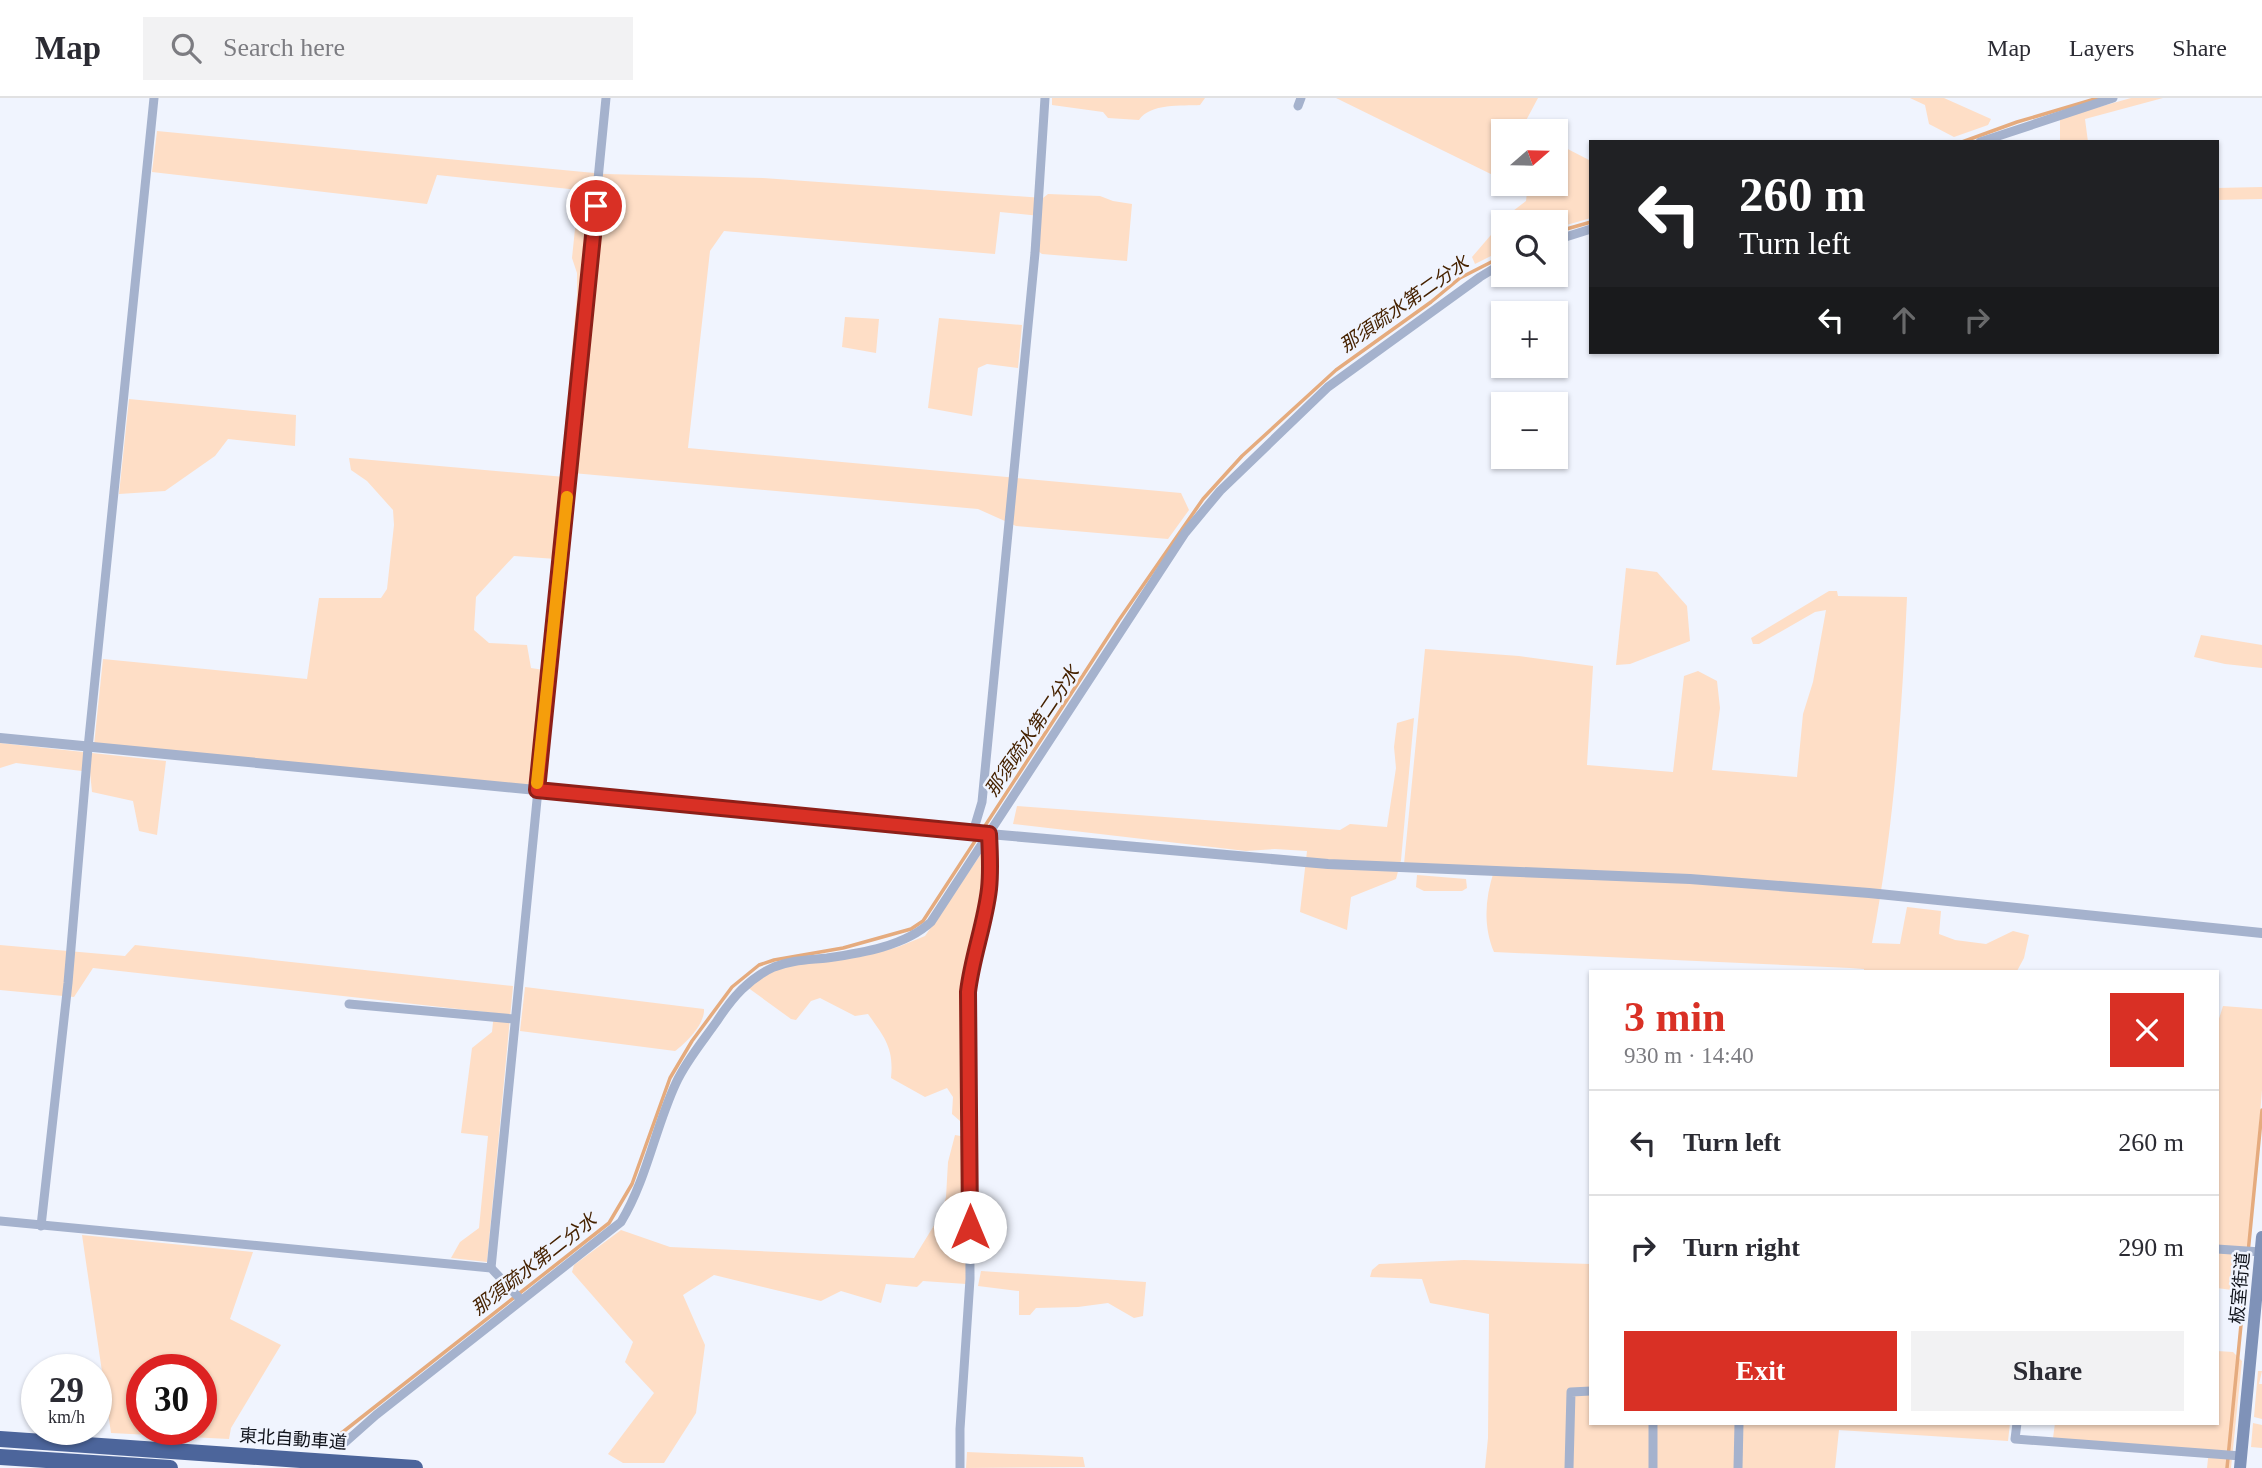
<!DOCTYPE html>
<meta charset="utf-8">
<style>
body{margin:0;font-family:"Times New Roman","Noto Sans JP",serif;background:#f2f2f3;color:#2b2b33;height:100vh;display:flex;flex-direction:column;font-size:26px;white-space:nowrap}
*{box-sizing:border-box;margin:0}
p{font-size:23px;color:#7c7c81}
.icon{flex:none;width:38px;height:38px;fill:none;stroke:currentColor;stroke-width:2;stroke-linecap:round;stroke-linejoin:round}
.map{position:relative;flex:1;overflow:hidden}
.panel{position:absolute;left:1589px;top:872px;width:630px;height:455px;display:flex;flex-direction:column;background:#fff;border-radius:0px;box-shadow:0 2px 5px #0004}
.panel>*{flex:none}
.hud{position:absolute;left:1589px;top:42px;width:630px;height:214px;border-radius:0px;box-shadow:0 2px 5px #0004;background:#202124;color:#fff;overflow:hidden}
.needle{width:46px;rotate:70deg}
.buttons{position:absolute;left:1491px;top:21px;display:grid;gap:14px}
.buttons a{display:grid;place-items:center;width:77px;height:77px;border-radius:0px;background:#fff;box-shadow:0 2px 5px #0004;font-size:35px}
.speed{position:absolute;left:21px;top:1256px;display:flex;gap:14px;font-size:35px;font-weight:700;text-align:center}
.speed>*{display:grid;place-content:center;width:91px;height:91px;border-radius:50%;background:#fff;box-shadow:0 2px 5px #0004;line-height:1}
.speed small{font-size:18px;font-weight:400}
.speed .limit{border:10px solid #d22;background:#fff;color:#111}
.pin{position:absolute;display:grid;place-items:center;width:60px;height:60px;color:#fff;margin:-30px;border:4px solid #fff;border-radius:50%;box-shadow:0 2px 7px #0007}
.me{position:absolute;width:77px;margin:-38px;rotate:0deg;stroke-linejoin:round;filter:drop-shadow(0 0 5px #0008)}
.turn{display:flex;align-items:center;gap:24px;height:147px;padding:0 35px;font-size:32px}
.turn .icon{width:91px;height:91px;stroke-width:2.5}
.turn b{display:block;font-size:49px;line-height:60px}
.lanes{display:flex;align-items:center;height:66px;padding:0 35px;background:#0003;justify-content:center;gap:35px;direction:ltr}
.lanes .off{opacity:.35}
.round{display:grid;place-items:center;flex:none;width:74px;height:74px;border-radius:0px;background:#f2f2f3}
.overview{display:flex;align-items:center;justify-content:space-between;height:119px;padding:0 35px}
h1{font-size:42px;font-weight:800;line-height:52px;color:#d93025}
.primary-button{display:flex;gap:14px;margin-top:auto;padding:14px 35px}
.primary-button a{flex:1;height:80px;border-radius:0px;background:#d93025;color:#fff;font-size:28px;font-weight:800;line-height:80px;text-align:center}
.primary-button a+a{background:#f2f2f3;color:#2b2b33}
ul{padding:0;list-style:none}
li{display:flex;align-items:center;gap:21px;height:105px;padding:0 35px;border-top:2px solid #e1e1e2}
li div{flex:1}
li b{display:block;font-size:26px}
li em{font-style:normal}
header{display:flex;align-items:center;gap:42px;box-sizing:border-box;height:98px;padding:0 35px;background:#fff;border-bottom:2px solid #e1e1e2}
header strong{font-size:33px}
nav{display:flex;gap:38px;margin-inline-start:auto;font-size:24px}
.search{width:490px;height:63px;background:#f2f2f3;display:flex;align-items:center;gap:18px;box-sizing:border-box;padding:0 24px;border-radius:0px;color:#7c7c81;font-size:26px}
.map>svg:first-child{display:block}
.green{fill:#fedec6;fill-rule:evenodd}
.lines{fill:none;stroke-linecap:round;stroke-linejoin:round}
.stream{stroke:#e5ab7e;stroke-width:3.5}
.minor{stroke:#a5b2cd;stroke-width:9}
.tertiary{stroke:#a5b2cd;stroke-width:10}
.secondary{stroke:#7f92b8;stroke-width:12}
.motorway{stroke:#4c659b;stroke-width:16}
.route-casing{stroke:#8d1f18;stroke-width:18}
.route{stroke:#d93025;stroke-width:12}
.slow{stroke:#f59e0b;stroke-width:12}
.labels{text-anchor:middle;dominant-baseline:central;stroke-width:5;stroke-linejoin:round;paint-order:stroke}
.street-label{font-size:18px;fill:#0f121a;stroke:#f0f4fe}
.water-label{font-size:19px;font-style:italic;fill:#462200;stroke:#f0f4fe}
</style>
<header>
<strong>Map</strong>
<div class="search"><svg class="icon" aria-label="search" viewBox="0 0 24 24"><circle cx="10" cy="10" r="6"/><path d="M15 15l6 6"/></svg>Search here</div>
<nav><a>Map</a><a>Layers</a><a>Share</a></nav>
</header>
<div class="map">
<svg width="2262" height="1370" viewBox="0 0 2262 1370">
<rect width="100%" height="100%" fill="#f0f4fe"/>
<g class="green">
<path d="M1052 0H1205L1200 7C1182 8 1150 5 1139 22L1108 20 1103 14 1052 7Z"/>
<path d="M1336 0H1538L1523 28 1533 33H1503V82Z"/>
<path d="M1910 0H1944L1991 21 1988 27 1954 39 1929 26 1925 7Z"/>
<path d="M2131 0H2163L2085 21 2088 44H2060V20Z"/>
<path d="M157 33 605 76 763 80 1043 100 1048 96 1100 98 1113 103 1132 106 1127 163 1042 156 1038 153 1040 118 1000 114 995 156 724 133 710 153 688 350 1181 395 1189 412 1168 441 1016 428 978 411 561 374 577 197V175L572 160 579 92 437 77 427 106 152 74Z"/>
<path d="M1556 45 1591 63V120L1556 130V124H1503V152L1475 166 1472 159 1509 116 1526 103 1527 94 1511 86H1556Z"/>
<path d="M2262 89V101L2217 102V90Z"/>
<path d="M845 219 879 221 876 255 842 249Z"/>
<path d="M939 220 1022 227 1018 270 987 266 978 270 972 318 928 310Z"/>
<path d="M129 301 296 317 295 348 228 341 215 358 165 393 119 396Z"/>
<path d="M349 360 565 379 556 461 514 458 476 499 474 532 489 545 527 547 531 570 544 572 533 681 527 687 94 647 103 561 307 581 319 500H381L387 491 394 427 393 412 367 383 351 372Z"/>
<path d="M1626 470 1657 474 1687 508 1690 543 1630 566 1616 567Z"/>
<path d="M1829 493H1837L1838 498 1907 499C1902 615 1894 730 1872 845L1900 846 1907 809 1941 813 1939 836 1955 842 1986 846 2013 833 2029 837 2024 860 2017 873H1864V871L1850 870 1494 854C1483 828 1485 800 1494 773L1404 766 1425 551 1519 558 1593 568 1587 667 1673 674 1684 578 1698 573 1717 583 1720 610 1712 672 1797 679 1803 616 1813 584 1826 512 1815 514 1759 546H1753L1751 540Z"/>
<path d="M2201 537 2262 547V570L2225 566 2194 559Z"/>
<path d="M1414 620 1401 762 1396 781 1351 799 1347 832 1300 814 1307 753 1275 751 1246 753 1013 726 1017 708 1340 732 1350 726 1387 729 1396 670 1394 649 1397 625Z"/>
<path d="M0 645 166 663 157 737 139 733 133 703 92 694 90 674 16 665 0 670Z"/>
<path d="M986 755V794L969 867 966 1020 960 1023 952 1016 953 999 947 990 925 999 891 980C894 950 885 940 868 916L855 918 820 900 811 903 796 922 791 921 747 889 780 869 861 858 898 849 925 838 981 756Z"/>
<path d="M1417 777 1466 781 1467 790 1462 793H1424L1416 789Z"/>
<path d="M0 847 125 858 135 847 513 888 487 1164 451 1160 460 1144 479 1130 488 1038 461 1035 472 950 492 934 494 915 93 870 74 899 0 892Z"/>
<path d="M525 889 704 911C705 926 686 945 675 953L520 933Z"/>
<path d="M2223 908 2262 911V992L2246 1194 2217 1190V927Z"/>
<path d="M955 1037 966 1039V1186L923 1183 917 1189 886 1186 881 1205 841 1193 821 1203 714 1177 683 1197 705 1247 696 1315 664 1365H623L608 1356 654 1295 625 1264 633 1244 572 1174 574 1167 621 1132 670 1149 914 1160 941 1116 946 1099 948 1064Z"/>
<path d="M82 1137 253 1154 230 1221 281 1247 231 1330 229 1341 111 1335ZM142 1272H201V1332H142Z"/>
<path d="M1464 1162 1591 1166V1325H2010L2008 1343 1839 1332 1835 1370H1485L1488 1340 1489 1216 1430 1205 1422 1181 1370 1179 1372 1172 1379 1166Z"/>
<path d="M981 1173 1146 1184 1143 1218 1134 1220 1108 1205 1078 1209 1036 1210 1030 1217H1019V1193L978 1188Z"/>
<path d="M2217 1253 2233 1254 2242 1263 2231 1370H2207L2209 1352 2053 1340 2055 1325H2217Z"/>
<path d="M2258 1273H2262L2259 1286H2262V1321L2254 1319Z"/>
<path d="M2253 1325 2262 1327V1350L2251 1349Z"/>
<path d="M967 1354 1083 1359 1085 1369 966 1370Z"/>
</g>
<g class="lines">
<g class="stream">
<path d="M1962 44 2017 24 2098 0"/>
<path d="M1556 134 1591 124"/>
<path d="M325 1348 609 1125 632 1086 670 980 692 943 732 889 759 867 774 862 843 850 911 831 923 823 1119 522 1203 401 1242 358 1336 272 1431 204 1460 180 1503 158"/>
<path d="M2227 1370 2262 1012"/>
</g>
<g class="minor">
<path d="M1298 8 1301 0"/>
<path d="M1980 44 2113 0"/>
<path d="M1556 142 1591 131"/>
<path d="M973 734 982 704 1035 155 1045 0"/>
<path d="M349 906 514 921"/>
<path d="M0 1123 491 1170 521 1202"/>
<path d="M41 1128 68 885 88 650 154 0"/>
<path d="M2217 1151 2261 1154"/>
<path d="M491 1170 606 0"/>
<path d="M2017 1325 2015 1341 2241 1358"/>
<path d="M341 1348 376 1317 621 1124C647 1081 655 1030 676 985 686 963 703 943 717 923 732 900 749 880 774 869 791 862 809 862 827 860 862 855 905 848 931 824L1185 435 1220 393 1328 289 1480 179 1503 165"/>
<path d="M960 1370V1331L970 1181 969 894C972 859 985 826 989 791 991 773 990 755 989 736"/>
<path d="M1569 1370 1571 1294 1591 1293"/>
<path d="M1653 1370V1325"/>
<path d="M1738 1370 1739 1325"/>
</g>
<path class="tertiary" d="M0 640 989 736 1328 766 1690 781 1869 795 2262 835"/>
<path class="secondary" d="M2240 1370 2262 1139"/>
<g class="motorway">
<path d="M0 1341 415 1370"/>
<path d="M0 1359 170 1370"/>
</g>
</g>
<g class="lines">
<g class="route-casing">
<path id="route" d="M596 108 537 692 989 736C990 755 991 773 989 791 985 826 972 859 968 894L970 1129"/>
</g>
<use href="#route" class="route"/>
<path class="slow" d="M537 685 567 399"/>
</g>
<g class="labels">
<g class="street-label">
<text transform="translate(2240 1190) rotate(-85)">板室街道</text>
<text transform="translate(293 1341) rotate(4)">東北自動車道</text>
</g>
<g class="water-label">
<text transform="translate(1404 206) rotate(-35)">那須疏水第二分水</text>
<text transform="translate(1032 633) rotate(-56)">那須疏水第二分水</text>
<text transform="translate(534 1166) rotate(-38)">那須疏水第二分水</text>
</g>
</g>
</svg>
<div class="buttons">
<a><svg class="needle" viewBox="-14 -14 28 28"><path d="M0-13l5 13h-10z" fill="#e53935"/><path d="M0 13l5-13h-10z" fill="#7c7c81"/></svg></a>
<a><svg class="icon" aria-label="search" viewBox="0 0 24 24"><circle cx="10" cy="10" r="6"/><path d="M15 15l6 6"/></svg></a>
<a>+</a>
<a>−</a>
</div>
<div class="speed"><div>29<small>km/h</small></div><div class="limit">30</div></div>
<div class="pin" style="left:596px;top:108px;background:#d93025"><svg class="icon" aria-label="arrive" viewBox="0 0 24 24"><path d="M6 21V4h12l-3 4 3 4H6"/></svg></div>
<svg class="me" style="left:970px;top:1129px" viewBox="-20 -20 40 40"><circle r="19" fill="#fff"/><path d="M0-13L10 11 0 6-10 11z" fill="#d93025"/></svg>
<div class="hud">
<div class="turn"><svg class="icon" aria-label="left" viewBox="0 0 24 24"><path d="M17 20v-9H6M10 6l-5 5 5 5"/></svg><div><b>260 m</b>Turn left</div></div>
<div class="lanes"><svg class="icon" aria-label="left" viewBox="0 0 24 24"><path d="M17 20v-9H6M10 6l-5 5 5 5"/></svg><svg class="icon off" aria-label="ahead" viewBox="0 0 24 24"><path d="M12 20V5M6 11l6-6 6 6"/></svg><svg class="icon off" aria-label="right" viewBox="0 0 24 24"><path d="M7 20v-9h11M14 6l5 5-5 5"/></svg></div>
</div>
<section class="panel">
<div class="overview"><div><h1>3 min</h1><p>930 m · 14:40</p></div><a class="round" style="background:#d93025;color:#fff"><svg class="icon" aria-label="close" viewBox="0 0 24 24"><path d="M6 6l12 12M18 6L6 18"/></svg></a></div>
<ul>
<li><svg class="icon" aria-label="left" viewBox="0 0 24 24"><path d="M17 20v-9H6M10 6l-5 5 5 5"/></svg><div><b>Turn left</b></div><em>260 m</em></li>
<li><svg class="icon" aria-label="right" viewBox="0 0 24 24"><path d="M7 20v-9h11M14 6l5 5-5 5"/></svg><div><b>Turn right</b></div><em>290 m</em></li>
</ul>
<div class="primary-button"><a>Exit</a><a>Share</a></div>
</section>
</div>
